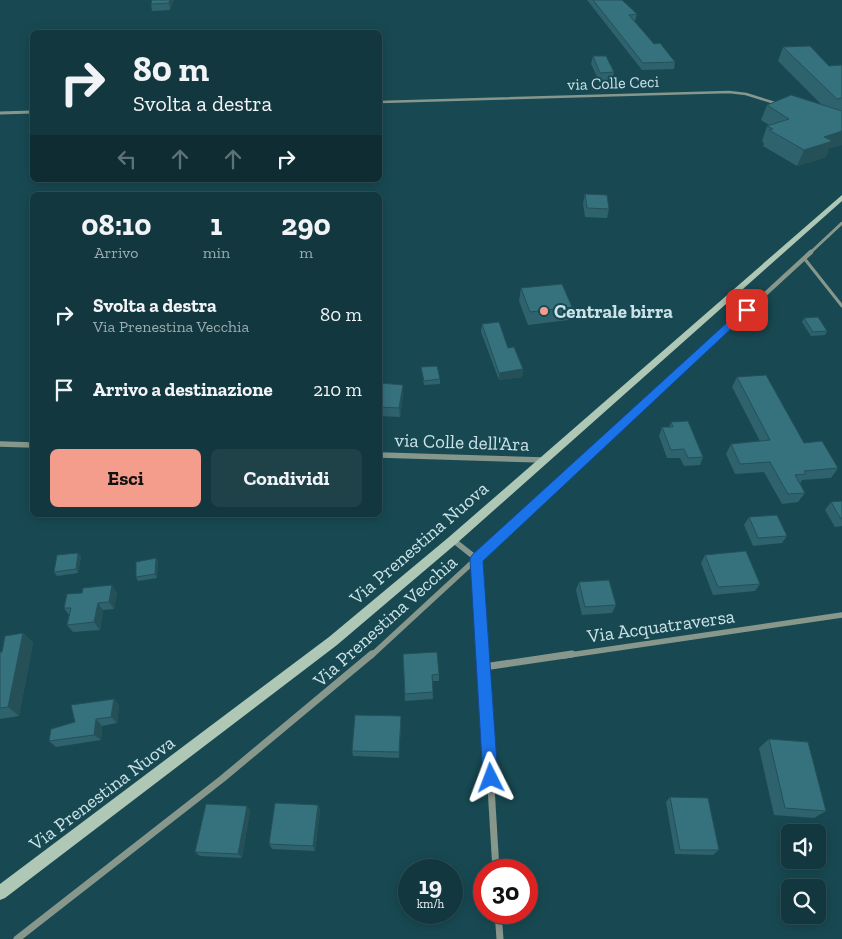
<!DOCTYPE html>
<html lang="it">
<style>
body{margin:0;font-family:"Zilla Slab",serif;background:#1f4249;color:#f1f3f6;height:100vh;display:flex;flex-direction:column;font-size:19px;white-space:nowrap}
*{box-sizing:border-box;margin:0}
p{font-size:16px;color:#9cacb0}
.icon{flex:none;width:28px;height:28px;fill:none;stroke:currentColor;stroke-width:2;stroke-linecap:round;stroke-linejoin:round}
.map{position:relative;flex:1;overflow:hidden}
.details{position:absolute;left:30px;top:192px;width:352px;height:325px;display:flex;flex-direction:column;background:#12373e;border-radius:8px;box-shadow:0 2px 12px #0003,0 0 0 1px #315158}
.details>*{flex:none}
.top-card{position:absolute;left:30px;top:30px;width:352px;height:152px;border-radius:8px;box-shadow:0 2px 12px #0003,0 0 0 1px #315158;background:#12373e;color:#f1f3f6;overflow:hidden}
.controls{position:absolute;left:781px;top:824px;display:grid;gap:10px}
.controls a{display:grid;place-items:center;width:45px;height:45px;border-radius:8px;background:#12373e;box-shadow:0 2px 12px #0003,0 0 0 1px #315158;font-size:25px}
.speed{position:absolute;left:398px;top:859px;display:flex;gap:10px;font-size:25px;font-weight:700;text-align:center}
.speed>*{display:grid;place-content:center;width:65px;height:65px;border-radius:50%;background:#12373e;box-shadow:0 2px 12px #0003,0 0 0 1px #315158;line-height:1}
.speed small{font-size:12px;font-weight:400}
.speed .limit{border:8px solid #d22;background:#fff;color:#111}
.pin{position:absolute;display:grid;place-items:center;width:42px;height:42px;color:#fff;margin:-21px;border-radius:10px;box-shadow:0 2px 8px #0006}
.me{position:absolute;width:55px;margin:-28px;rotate:357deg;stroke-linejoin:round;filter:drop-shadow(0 0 4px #0008)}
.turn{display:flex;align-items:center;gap:18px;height:105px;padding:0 20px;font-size:22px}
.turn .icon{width:65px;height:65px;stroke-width:2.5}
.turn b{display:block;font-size:35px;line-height:42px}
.lanes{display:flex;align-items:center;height:48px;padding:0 20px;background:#0003;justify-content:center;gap:25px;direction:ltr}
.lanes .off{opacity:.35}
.eta{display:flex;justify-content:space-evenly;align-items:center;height:85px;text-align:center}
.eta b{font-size:30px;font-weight:700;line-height:35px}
.primary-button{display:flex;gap:10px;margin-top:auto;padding:10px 20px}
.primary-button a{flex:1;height:58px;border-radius:8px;background:#f49d8c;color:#111;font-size:20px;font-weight:700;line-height:58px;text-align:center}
.primary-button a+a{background:#1f4249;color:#f1f3f6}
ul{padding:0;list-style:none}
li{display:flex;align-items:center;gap:15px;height:75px;padding:0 20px}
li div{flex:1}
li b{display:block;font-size:19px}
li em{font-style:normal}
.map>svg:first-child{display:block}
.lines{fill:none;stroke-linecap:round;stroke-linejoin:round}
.lane{stroke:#88978b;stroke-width:3}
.street-far4{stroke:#88978b;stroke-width:2.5}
.street-far3{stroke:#88978b;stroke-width:3}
.street-far2{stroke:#88978b;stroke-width:4.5}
.street-far1{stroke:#88978b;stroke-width:5.5}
.street{stroke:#88978b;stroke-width:7}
.secondary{fill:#afc7b5;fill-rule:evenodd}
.wall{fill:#2e626c}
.shaded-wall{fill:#255058}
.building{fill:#35727e;stroke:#255058}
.route{fill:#1a73e8;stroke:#114b97}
.poi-dot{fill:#f49d8c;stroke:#184952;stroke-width:2}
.labels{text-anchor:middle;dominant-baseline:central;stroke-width:4;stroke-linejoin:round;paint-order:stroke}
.far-street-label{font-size:16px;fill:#cbe3e8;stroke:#184952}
.poi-label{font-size:19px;font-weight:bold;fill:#cbe3e8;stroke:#184952;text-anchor:start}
.street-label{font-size:19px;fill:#cbe3e8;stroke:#184952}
</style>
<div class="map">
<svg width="842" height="939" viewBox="0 0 842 939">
<rect width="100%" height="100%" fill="#184952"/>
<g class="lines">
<path class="lane" d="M804 258 842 306"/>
<path class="street-far4" d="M380 102 729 92 746 94 778 104"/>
<g class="street-far3">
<path d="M0 113 32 112"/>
<path d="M810 253 842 223"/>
</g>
<path class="street-far2" d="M616 431 811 252"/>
<g class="street-far1">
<path d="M0 444 32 445"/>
<path d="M380 455 544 460"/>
<path d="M453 540 477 559 483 656"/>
<path d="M371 656 617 429"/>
<path d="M563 656 842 615"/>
</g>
<g class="street">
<path d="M483 654 496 870"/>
<path d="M484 667 572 654"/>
<path d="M498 912 500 939"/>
<path d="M17 939 222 779 372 654"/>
</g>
<path class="secondary" d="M842 195V201L457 543 337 645 5 898 0 900V884L329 637 449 537Z"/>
</g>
<g class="wall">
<path d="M152 0H174L170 10 152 11 151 4Z"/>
<path d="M587 0H622L637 14 635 21H634L654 44 675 62 674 69 642 70Z"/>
<path d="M783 47 829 66 842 65V145L829 148 826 157 797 166 763 146 764 143 762 141 767 126 769 125 761 120 767 105H822L778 61Z"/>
<path d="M593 56 614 72 612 80 599 81 591 64Z"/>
<path d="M585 194 609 209 607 218 585 217 583 203Z"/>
<path d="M521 288 572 307 569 320 528 325 519 301Z"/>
<path d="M804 318 827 331 825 335 811 336 802 322Z"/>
<path d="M482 324 508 348 523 369 522 377 499 380 481 332Z"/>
<path d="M421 367 440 379V384L424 385Z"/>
<path d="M737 377 804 443 838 468 831 478 802 480 800 484 805 493 798 502 782 504 764 472 735 474 726 454 731 444 760 441 732 387Z"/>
<path d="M380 383 403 385V393L400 417 380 416Z"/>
<path d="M671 422 703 457 700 465 684 466 680 458H667L659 436 662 427H669Z"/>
<path d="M842 501V526L835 527 825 510 831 502Z"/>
<path d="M749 517 787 536 782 543 753 546 744 525Z"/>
<path d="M78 553 81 557 78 573 57 576 54 572Z"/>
<path d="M705 555 760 584 755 591 713 595 701 563Z"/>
<path d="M156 558 158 562 157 578 138 581 136 577Z"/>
<path d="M579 582 616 605 612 613 582 615 576 590Z"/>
<path d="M117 593 114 609 103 610 100 630 73 632 67 625 69 615 64 608Z"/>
<path d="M23 633 33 643 19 716 0 719V652H2Z"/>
<path d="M403 654 439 674V681H432L433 699 405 701Z"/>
<path d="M114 699 119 705 117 723 102 726 101 740 56 747 49 741 75 722Z"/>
<path d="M401 723 399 758 353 756 352 751Z"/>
<path d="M769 739 826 811 814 818 774 815 759 748Z"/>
<path d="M670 797 719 850 713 855 675 854 666 802Z"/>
<path d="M318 805 320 810 315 851 272 849 269 844Z"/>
<path d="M247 806 250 811 242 858 200 856 195 852Z"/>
</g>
<g class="shaded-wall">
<path d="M170 0H174L170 10 169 3Z"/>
<path d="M842 131V145L829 148 826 157 797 166 804 150 824 137Z"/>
<path d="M523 369 522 377 499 380V373Z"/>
<path d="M403 385V393L400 417 399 408Z"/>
<path d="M78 553 81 557 78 573 76 569Z"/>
<path d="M156 558 158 562 157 578 155 574Z"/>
<path d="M112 585 117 593 114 609 109 602Z"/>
<path d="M98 603 103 610 100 630 94 622Z"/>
<path d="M23 633 33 643 19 716 8 707Z"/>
<path d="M114 699 119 705 117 723 111 717Z"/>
<path d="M401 716V723L399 758V752Z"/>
<path d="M96 719 102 726 101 740 94 735Z"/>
<path d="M318 805 320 810 315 851 313 846Z"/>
<path d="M247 806 250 811 242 858 238 854Z"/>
</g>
<g class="building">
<path d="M152 0H170L169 3 151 4Z"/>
<path d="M593 0H622L637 14 629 15 654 44 660 43 675 62 643 63Z"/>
<path d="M810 46 829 66 842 65V98L837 99 783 47Z"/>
<path d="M593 56H606L614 72 600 73Z"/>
<path d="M791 95 842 111V131L824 137 833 141 804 150 769 130 773 129 767 126 789 119 767 105Z"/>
<path d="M585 194 607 195 609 209 587 208Z"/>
<path d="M562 284 572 307 530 312 521 288Z"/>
<path d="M818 317 827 331 813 332 804 318Z"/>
<path d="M499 322 508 348 514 347 523 369 499 373 482 324Z"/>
<path d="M437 366 440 379 424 381 421 367Z"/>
<path d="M766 375 804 443 822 441 838 468 804 471 806 474 795 475 805 493 788 494 770 462 740 464 731 444 770 440 737 377Z"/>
<path d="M380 383 403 385 399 408 380 407Z"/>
<path d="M688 421 703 457 688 458 684 449 671 450 662 427H673L671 422Z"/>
<path d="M842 501V519H841L831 502Z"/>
<path d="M777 515 787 536 758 538 749 517Z"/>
<path d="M746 551 760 584 718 587 705 555Z"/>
<path d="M78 553 76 569 54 572 57 555Z"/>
<path d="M156 558 155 574 136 577V562Z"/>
<path d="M609 580 616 605 585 607 579 582Z"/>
<path d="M112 585 109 602 98 603 94 622 67 625 71 608H64L67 594 82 593 83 588Z"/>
<path d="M23 633 8 707 0 708V652H2L5 636Z"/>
<path d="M437 652 439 674 432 675 433 692 405 694 403 654Z"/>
<path d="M114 699 111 717 96 719 94 735 49 741 51 729 75 722 71 705Z"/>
<path d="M355 715 401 716 399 752 352 751Z"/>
<path d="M769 739 808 742 826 811 785 808Z"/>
<path d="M670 797 708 798 719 850H680Z"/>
<path d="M275 803 318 805 313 846 269 844Z"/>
<path d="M206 804 247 806 238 854 195 852Z"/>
</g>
<path class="route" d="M743 308 751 310 483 561 498 778 496 783 491 785 485 783 483 778 470 559 472 555Z"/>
<circle class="poi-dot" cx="544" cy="311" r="5"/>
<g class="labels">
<g class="far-street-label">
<text transform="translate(613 83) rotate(-2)">via Colle Ceci</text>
</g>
<g class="poi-label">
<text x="554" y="311">Centrale birra</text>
</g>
<g class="street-label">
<text transform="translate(462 442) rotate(2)">via Colle dell'Ara</text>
<text transform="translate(419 543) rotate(-41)">Via Prenestina Nuova</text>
<text transform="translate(385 621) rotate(-42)">Via Prenestina Vecchia</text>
<text transform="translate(661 626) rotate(-8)">Via Acquatraversa</text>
<text transform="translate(102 793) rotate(-37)">Via Prenestina Nuova</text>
</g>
</g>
</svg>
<div class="controls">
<a><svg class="icon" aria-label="sound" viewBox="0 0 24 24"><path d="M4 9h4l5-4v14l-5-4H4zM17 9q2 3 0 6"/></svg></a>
<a><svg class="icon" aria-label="search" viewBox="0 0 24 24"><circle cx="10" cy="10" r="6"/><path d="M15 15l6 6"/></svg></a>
</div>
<div class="speed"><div>19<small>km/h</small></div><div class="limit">30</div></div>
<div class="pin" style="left:747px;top:310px;background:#d93025"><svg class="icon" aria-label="arrive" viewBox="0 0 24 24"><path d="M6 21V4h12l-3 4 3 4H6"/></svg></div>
<svg class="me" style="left:491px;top:778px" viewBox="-20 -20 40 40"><path d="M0-17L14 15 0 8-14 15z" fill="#1a73e8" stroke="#fff" stroke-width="4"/></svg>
<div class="top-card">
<div class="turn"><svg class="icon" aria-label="right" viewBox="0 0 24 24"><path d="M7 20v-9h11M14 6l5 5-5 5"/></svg><div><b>80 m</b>Svolta a destra</div></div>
<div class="lanes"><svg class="icon off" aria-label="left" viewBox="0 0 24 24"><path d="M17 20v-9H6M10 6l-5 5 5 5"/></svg><svg class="icon off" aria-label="ahead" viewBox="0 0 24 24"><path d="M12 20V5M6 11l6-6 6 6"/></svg><svg class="icon off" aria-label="ahead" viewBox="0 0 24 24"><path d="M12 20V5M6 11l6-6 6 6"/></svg><svg class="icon" aria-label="right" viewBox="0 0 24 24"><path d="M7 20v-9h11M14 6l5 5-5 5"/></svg></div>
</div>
<section class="details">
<div class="eta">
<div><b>08:10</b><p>Arrivo</p></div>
<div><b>1</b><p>min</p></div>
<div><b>290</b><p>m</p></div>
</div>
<ul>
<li><svg class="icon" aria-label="right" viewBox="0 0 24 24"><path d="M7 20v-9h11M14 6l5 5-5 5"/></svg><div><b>Svolta a destra</b><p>Via Prenestina Vecchia</p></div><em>80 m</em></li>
<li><svg class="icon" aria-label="arrive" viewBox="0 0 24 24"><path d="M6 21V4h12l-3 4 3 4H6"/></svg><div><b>Arrivo a destinazione</b></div><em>210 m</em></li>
</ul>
<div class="primary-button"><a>Esci</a><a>Condividi</a></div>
</section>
</div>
